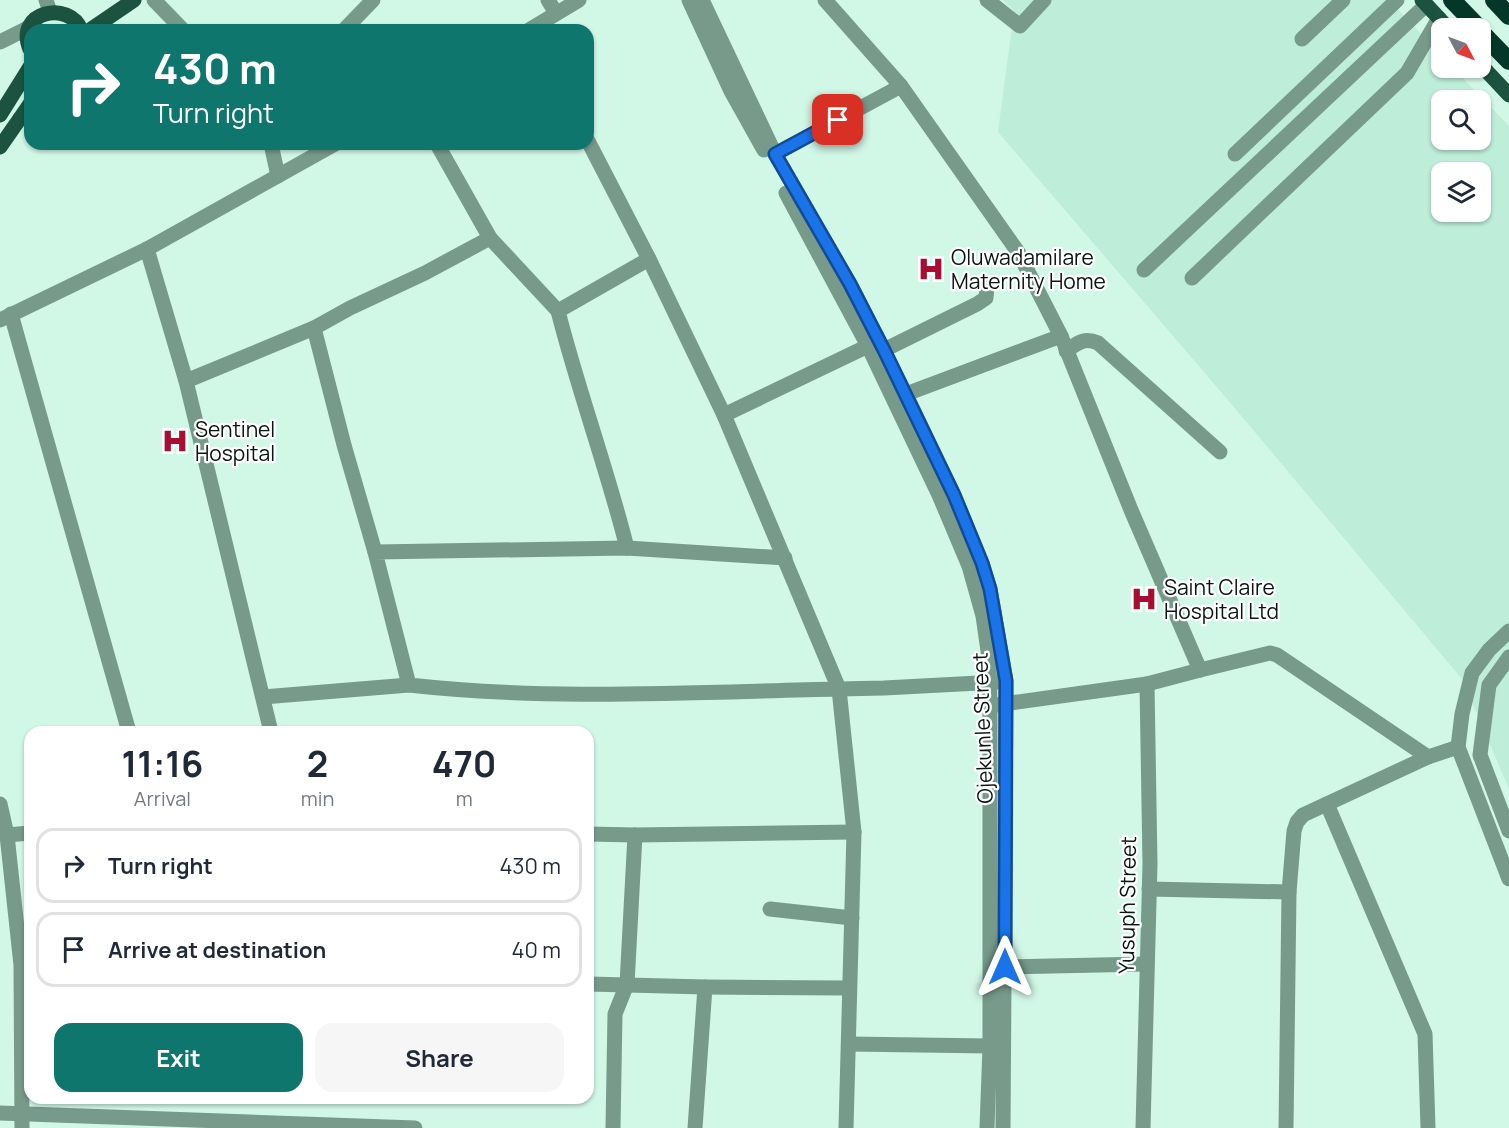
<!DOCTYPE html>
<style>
body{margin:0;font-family:Manrope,sans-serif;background:#f6f6f7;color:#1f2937;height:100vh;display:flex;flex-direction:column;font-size:22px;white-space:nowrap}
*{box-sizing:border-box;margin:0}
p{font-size:20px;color:#747a83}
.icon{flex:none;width:33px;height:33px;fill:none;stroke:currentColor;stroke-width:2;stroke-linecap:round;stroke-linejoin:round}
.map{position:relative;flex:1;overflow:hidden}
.drawer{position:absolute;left:24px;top:726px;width:570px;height:378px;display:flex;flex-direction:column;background:#fff;border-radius:18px;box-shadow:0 2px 4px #0004}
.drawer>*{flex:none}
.guide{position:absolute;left:24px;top:24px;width:570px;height:126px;border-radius:18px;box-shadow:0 2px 4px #0004;background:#0f766e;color:#fff;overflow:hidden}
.needle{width:39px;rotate:131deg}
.controls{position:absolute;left:1431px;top:18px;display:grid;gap:12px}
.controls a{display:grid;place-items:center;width:60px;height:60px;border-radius:12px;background:#fff;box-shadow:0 2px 4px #0004;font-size:30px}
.pin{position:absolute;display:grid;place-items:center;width:51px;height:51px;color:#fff;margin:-26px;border-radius:12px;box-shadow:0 3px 9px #0006}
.me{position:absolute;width:66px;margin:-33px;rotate:0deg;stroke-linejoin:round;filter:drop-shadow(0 0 4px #0008)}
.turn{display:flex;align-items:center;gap:21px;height:126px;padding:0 30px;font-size:27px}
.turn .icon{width:78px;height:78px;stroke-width:2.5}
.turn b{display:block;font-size:42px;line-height:51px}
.eta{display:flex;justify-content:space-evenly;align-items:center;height:102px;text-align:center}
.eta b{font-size:36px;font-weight:700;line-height:42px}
.button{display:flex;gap:12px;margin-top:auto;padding:12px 30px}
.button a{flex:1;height:69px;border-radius:18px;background:#0f766e;color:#fff;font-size:24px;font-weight:700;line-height:69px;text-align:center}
.button a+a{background:#f6f6f7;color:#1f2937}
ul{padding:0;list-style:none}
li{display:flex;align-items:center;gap:18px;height:75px;margin:0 12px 9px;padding:0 18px;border:3px solid #e0e1e3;border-radius:18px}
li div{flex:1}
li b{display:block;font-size:22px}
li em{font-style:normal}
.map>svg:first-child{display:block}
.built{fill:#beedd9;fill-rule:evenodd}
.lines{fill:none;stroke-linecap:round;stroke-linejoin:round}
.minor{stroke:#779a8b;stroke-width:15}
.major{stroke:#1b5340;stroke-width:15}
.highway{stroke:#043728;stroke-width:18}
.route-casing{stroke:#114b97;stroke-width:15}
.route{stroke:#1a73e8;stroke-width:10}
.labels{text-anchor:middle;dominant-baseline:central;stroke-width:4.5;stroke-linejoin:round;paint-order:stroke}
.poi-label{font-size:21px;fill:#081510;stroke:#fff;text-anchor:start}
.street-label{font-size:21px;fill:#081510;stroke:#fff}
</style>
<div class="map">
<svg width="1509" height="1128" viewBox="0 0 1509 1128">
<rect width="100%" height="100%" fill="#d1f7e7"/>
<path class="built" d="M1003 0H1389L1441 55 1442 68H1453L1509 126V789L1462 679 1228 400 998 132 1014 11ZM1442 100H1480V140H1442ZM1442 172H1480V212H1442Z"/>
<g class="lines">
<g class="minor">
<path d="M46 0 49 9"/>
<path d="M154 0 183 30"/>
<path d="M548 0 556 13"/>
<path d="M689 0 731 91 764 150"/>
<path d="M702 0 775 154 850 284 906 395 954 495 982 563 990 589 1006 681 1003 1128"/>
<path d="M825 0 901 86 1018 252 1061 336 1131 510 1200 670 1147 684 996 705"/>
<path d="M987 0 1020 26 1044 0"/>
<path d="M344 30 373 0"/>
<path d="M529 30 579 0"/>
<path d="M1302 39 1343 0"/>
<path d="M0 42 28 28"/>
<path d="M588 141 649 259 724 415 839 689 884 688 998 682"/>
<path d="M271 144 278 176"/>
<path d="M437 144 490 238"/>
<path d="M775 154 901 86"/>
<path d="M1235 154 1397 0"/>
<path d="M786 193 868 346 939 495 969 566 983 616 989 658 990 706V1046L987 1128"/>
<path d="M147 249 186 381 271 732"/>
<path d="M1144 270 1426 5"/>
<path d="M1192 278 1407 73 1439 18"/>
<path d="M11 314 129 732"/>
<path d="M0 320 147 249 335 144"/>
<path d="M884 350 977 304 986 298 987 287"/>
<path d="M1066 351C1078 343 1084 337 1098 343L1220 452"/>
<path d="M186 381 314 328"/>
<path d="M898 397 1061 336"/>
<path d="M724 415 868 346"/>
<path d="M627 548C607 468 578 390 558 311L649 259"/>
<path d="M375 552 344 445 314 328 350 308 425 273 490 238 558 311"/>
<path d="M785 558 627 548 375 552 409 685C552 701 696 692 839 689L854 832 846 1128"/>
<path d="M1509 631 1489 650 1472 673 1462 714 1458 747 1509 879"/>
<path d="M1509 657 1489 685 1480 755 1509 831"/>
<path d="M1200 670 1270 653 1277 655 1428 757 1458 747"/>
<path d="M263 697 409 685"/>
<path d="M0 804 7 835 21 965 22 1128"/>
<path d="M1327 804 1425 1034 1428 1128"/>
<path d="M588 834 635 835 854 832"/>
<path d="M7 835 30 833"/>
<path d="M1149 889 1289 892"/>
<path d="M770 909 852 918"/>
<path d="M1005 967 1147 964"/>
<path d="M588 984 705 987 848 988"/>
<path d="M849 1044 990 1046"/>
<path d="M0 1113 415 1128"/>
<path d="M613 1128 615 1014 627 984 635 835"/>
<path d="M695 1128 705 987"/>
<path d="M1143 1128 1150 864 1147 684"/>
<path d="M1286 1128 1289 892 1294 831 1297 822 1303 815 1428 757"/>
</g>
<g class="major">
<path d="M1422 0 1448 28"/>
<path d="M90 30 134 0"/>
<path d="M30 49C14 11 70 0 81 30"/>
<path d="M1480 64 1509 95"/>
<path d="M0 115 30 67"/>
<path d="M0 147 30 104"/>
</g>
<g class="highway">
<path d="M1452 0 1479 28"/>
<path d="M1494 0 1509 16"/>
<path d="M1480 31 1509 61"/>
</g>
</g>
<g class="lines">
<g class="route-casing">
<path id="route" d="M838 120 775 154 850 284 884 350 954 495 982 563 990 589 1006 681 1005 967"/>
</g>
<use href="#route" class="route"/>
</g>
<defs>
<g id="hospital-bare" transform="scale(2.07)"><path d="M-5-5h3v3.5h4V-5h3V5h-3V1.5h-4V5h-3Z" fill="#a70e32" stroke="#fff" stroke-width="2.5" paint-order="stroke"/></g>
</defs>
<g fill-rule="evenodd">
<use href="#hospital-bare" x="931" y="269"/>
<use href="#hospital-bare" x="175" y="441"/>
<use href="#hospital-bare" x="1144" y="599"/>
</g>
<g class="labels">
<g class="poi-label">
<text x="951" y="257">Oluwadamilare<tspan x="951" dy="24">Maternity Home</tspan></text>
<text x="195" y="429">Sentinel<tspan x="195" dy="24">Hospital</tspan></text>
<text x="1164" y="587">Saint Claire<tspan x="1164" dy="24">Hospital Ltd</tspan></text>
</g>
<g class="street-label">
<text transform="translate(982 728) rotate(-92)">Ojekunle Street</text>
<text transform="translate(1127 905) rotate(-89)">Yusuph Street</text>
</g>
</g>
</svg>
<div class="controls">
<a><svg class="needle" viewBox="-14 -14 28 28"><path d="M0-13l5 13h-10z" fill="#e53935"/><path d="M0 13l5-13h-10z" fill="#747a83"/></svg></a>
<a><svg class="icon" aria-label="search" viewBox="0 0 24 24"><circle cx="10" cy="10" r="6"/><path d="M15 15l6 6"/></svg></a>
<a><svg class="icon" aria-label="layers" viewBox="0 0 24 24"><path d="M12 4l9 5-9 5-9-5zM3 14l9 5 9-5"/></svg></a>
</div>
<div class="pin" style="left:838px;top:120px;background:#d93025"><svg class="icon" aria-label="arrive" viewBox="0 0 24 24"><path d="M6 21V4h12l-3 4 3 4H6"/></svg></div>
<svg class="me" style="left:1005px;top:967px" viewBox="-20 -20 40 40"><path d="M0-17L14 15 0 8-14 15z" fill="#1a73e8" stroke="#fff" stroke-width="4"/></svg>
<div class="guide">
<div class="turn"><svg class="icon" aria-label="right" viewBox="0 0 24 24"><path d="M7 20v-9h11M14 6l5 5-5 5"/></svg><div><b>430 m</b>Turn right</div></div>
</div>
<section class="drawer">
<div class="eta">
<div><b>11:16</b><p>Arrival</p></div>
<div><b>2</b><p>min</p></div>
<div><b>470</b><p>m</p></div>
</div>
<ul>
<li><svg class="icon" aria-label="right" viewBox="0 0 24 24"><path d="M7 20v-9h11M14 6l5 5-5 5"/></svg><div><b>Turn right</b></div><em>430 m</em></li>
<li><svg class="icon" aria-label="arrive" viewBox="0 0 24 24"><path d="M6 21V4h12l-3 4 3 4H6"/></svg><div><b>Arrive at destination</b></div><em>40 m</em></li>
</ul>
<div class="button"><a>Exit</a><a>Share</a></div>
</section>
</div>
